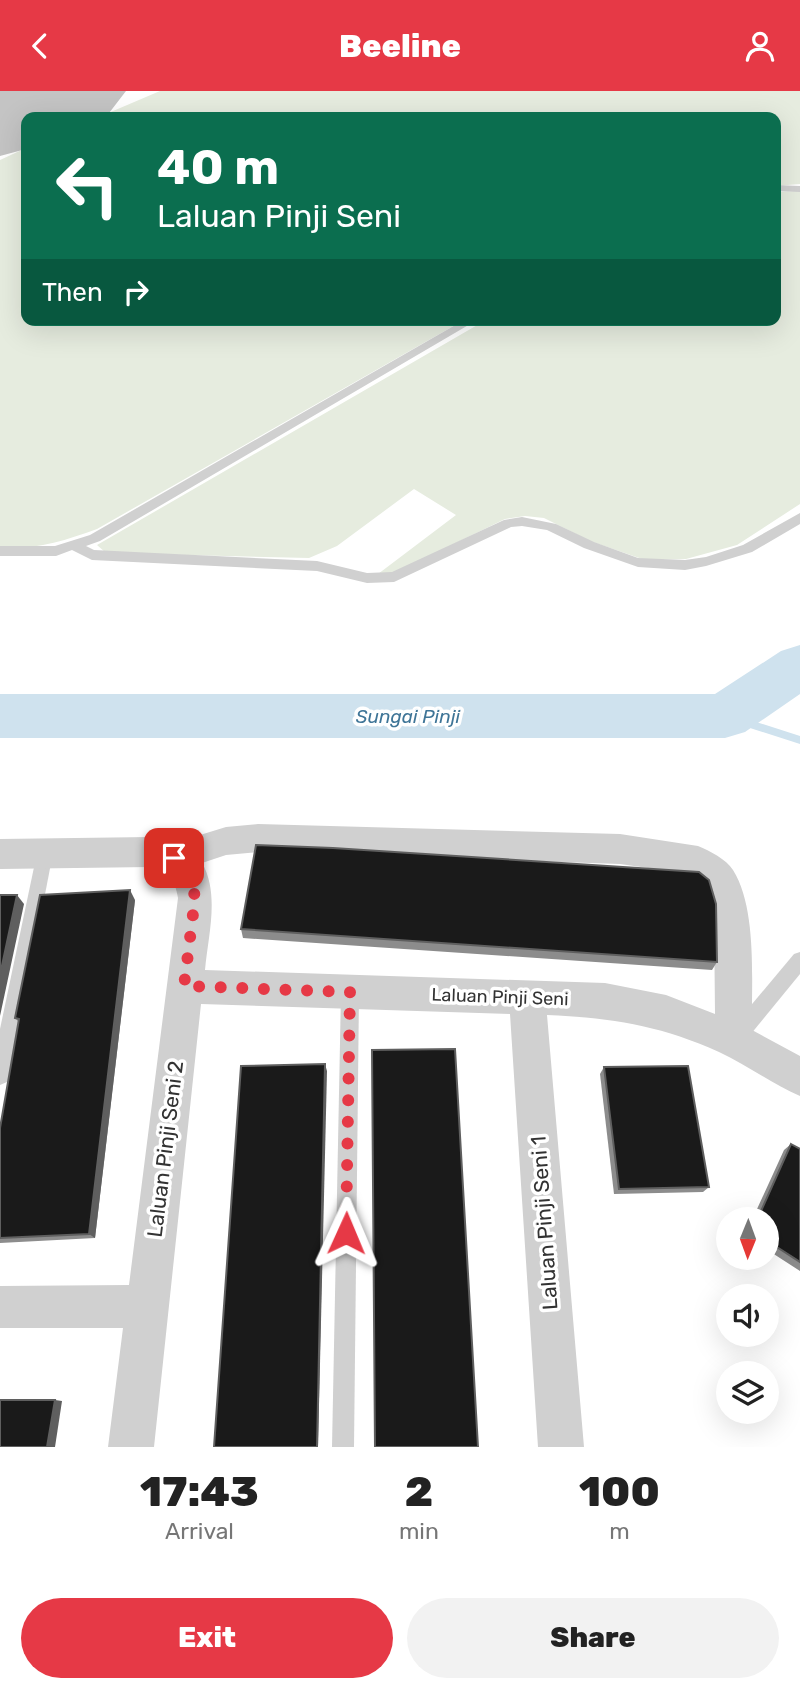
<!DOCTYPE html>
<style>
body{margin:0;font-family:Rubik,sans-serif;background:#f2f2f2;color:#222;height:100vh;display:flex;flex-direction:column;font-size:26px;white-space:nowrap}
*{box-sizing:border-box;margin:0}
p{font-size:23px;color:#767676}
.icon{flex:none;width:38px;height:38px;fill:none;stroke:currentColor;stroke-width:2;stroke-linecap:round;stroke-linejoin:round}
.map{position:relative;height:1356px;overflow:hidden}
.side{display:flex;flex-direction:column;background:#fff;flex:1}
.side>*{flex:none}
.guide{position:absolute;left:21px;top:21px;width:760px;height:214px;border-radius:14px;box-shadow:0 7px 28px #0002;background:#0b6e4f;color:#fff;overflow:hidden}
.needle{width:46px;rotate:181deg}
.fabs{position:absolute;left:716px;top:1116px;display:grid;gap:14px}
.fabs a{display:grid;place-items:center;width:63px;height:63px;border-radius:50%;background:#fff;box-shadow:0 7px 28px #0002;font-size:35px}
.pin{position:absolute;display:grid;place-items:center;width:60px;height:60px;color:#fff;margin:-30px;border-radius:14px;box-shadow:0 4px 10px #0006}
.me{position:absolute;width:77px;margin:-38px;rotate:1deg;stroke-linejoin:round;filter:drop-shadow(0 0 5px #0008)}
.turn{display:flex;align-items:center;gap:24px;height:147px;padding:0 21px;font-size:32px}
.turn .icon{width:91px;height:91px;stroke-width:2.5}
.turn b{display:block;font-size:49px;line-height:60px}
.then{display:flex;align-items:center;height:66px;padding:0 21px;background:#0003;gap:14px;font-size:26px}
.eta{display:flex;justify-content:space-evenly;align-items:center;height:119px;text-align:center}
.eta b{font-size:42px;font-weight:800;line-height:49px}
.action{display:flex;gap:14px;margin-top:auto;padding:14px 21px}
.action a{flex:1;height:80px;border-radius:42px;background:#e63946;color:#fff;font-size:28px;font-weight:800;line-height:80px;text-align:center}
.action a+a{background:#f2f2f2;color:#222}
header{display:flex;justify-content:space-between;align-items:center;height:91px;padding:0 21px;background:#e63946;color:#fff;font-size:32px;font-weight:800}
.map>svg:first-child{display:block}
.green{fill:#e6ecdf}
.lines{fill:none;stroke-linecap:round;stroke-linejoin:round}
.stream{fill:#cfe2ee;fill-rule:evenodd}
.river{fill:#cfe2ee;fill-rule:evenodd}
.taxiway{fill:#c4c4c4;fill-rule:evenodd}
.runway{fill:#c4c4c4;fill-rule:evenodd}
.service{fill:#d0d0d0;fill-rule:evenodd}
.minor{fill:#d0d0d0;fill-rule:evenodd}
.wall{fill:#8c8c8c}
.shaded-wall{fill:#5f5f5f}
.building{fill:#1a1a1a;stroke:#5f5f5f;stroke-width:2}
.route{stroke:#e63946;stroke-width:12;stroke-dasharray:0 21.6}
.labels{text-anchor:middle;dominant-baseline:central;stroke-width:7;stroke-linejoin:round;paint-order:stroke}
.street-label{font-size:18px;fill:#333;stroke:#fff}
.water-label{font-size:19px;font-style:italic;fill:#3f7597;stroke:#fff}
.near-street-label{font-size:21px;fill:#333;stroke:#fff}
</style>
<header><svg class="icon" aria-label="back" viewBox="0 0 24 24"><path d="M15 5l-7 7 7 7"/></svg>Beeline<svg class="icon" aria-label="person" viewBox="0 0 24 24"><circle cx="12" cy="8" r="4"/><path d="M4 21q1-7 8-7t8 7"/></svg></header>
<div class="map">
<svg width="800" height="1356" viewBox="0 0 800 1356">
<rect width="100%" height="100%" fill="#fff"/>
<g class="green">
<path d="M160 0H800V93L775 95V26H99Z"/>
<path d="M26 57V229H464L97 438C64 450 35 459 0 457V69Z"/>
<path d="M800 100V413L737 454 686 468 645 469 590 450 544 427 525 425 505 428 392 483H378L456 424 414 398 337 455 309 467 106 462 97 454 486 229H775V101Z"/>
</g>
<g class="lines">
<path class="stream" d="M725 621 800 645V653L722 628 720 625 722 622Z"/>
<path class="river" d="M800 554V603L745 641 725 647H0V603H715L781 560Z"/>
<path class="taxiway" d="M22 4 39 9 46 19 41 26H26V33L0 40V10Z"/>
<path class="runway" d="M0 0H126L106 26H26V58L0 65Z"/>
<g class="service">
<path d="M775 94 800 95V101L775 100Z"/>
<path d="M464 229H477L100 450 86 455 94 459 317 470 367 482 392 481 504 429 522 426 556 433 594 451 638 467 685 469 706 466 743 454 800 422V433L752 461 706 475 685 479 638 476 584 457 547 439 522 435 511 436 394 491 367 492 317 480 92 469 72 459 56 465H0V455H55L90 444Z"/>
<path d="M45 755 51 757 53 762 10 984 7 991 0 994V938L37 762 39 757Z"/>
<path d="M800 861V883L746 949 739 952 732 949 730 943 732 937 794 863Z"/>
<path d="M350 892 356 895 359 901 354 1356H332L341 901 344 895Z"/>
</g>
<path class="minor" d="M258 733 620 743 698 755C710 760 726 768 733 779 758 819 751 893 752 939L800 965V1005C772 993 747 974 719 961 659 934 612 927 547 924L584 1356H538L510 923 201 913 154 1356H108L123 1237H0V1195L129 1194 178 807C175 788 169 780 150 776L0 778V748L150 746 174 752 226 736ZM258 761 620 773 690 783 706 797 714 823 715 923 666 904 605 892 205 879C208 845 220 803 202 772L226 764Z"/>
</g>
<g class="wall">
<path d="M135 809 95 1147 0 1152V1037L19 931 15 927Z"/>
<path d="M241 838 717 871 712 879 243 847Z"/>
<path d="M604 976 709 1096 703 1101 614 1103 600 983Z"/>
<path d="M791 1053 800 1058V1180L766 1158V1129H752L784 1059Z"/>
</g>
<g class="shaded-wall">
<path d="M130 799 135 809 95 1147 89 1143Z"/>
<path d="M17 804 24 813 0 925V884Z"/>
<path d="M325 973 327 980 318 1356H317Z"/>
<path d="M55 1309 62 1310 55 1356H47Z"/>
</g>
<g class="building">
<path d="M256 754 333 757 699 781 709 789 716 813 717 871 241 838Z"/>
<path d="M130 799 89 1143 0 1147V1037L19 928 15 927 40 804Z"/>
<path d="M0 804H17L0 884Z"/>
<path d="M455 958 478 1356H375L372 959Z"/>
<path d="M325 973 317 1356H214L241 975Z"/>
<path d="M688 975 709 1096 619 1098 604 976Z"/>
<path d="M791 1053 800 1058V1171L766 1149V1129H757Z"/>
<path d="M0 1309H55L47 1356H0Z"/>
</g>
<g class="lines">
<path class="route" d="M174 767 191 784 195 807 184 895 350 901 346 1142"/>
</g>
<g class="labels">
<g class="street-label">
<text transform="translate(500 906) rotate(2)">Laluan Pinji Seni</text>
</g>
<g class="water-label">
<text x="408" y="625">Sungai Pinji</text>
</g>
<g class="near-street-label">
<text transform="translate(165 1058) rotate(-83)">Laluan Pinji Seni 2</text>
<text transform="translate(544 1132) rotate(-94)">Laluan Pinji Seni 1</text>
</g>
</g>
</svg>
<div class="fabs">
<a><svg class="needle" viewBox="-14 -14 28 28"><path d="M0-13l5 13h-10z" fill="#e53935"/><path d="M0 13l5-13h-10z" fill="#767676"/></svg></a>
<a><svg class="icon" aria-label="sound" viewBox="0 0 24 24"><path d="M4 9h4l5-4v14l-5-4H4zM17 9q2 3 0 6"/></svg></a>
<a><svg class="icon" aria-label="layers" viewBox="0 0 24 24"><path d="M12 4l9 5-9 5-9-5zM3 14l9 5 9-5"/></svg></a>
</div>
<div class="pin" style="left:174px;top:767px;background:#d93025"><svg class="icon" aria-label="arrive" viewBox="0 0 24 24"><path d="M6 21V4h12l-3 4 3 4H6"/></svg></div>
<svg class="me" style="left:346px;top:1142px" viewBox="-20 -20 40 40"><path d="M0-17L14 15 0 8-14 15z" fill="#e63946" stroke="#fff" stroke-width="4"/></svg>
<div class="guide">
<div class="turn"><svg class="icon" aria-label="left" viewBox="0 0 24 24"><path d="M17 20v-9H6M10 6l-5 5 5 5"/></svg><div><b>40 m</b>Laluan Pinji Seni</div></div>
<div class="then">Then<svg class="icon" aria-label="right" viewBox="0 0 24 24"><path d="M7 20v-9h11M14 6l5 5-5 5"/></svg></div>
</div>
</div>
<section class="side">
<div class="eta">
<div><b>17:43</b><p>Arrival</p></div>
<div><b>2</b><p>min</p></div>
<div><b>100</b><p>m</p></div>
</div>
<div class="action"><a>Exit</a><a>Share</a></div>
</section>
